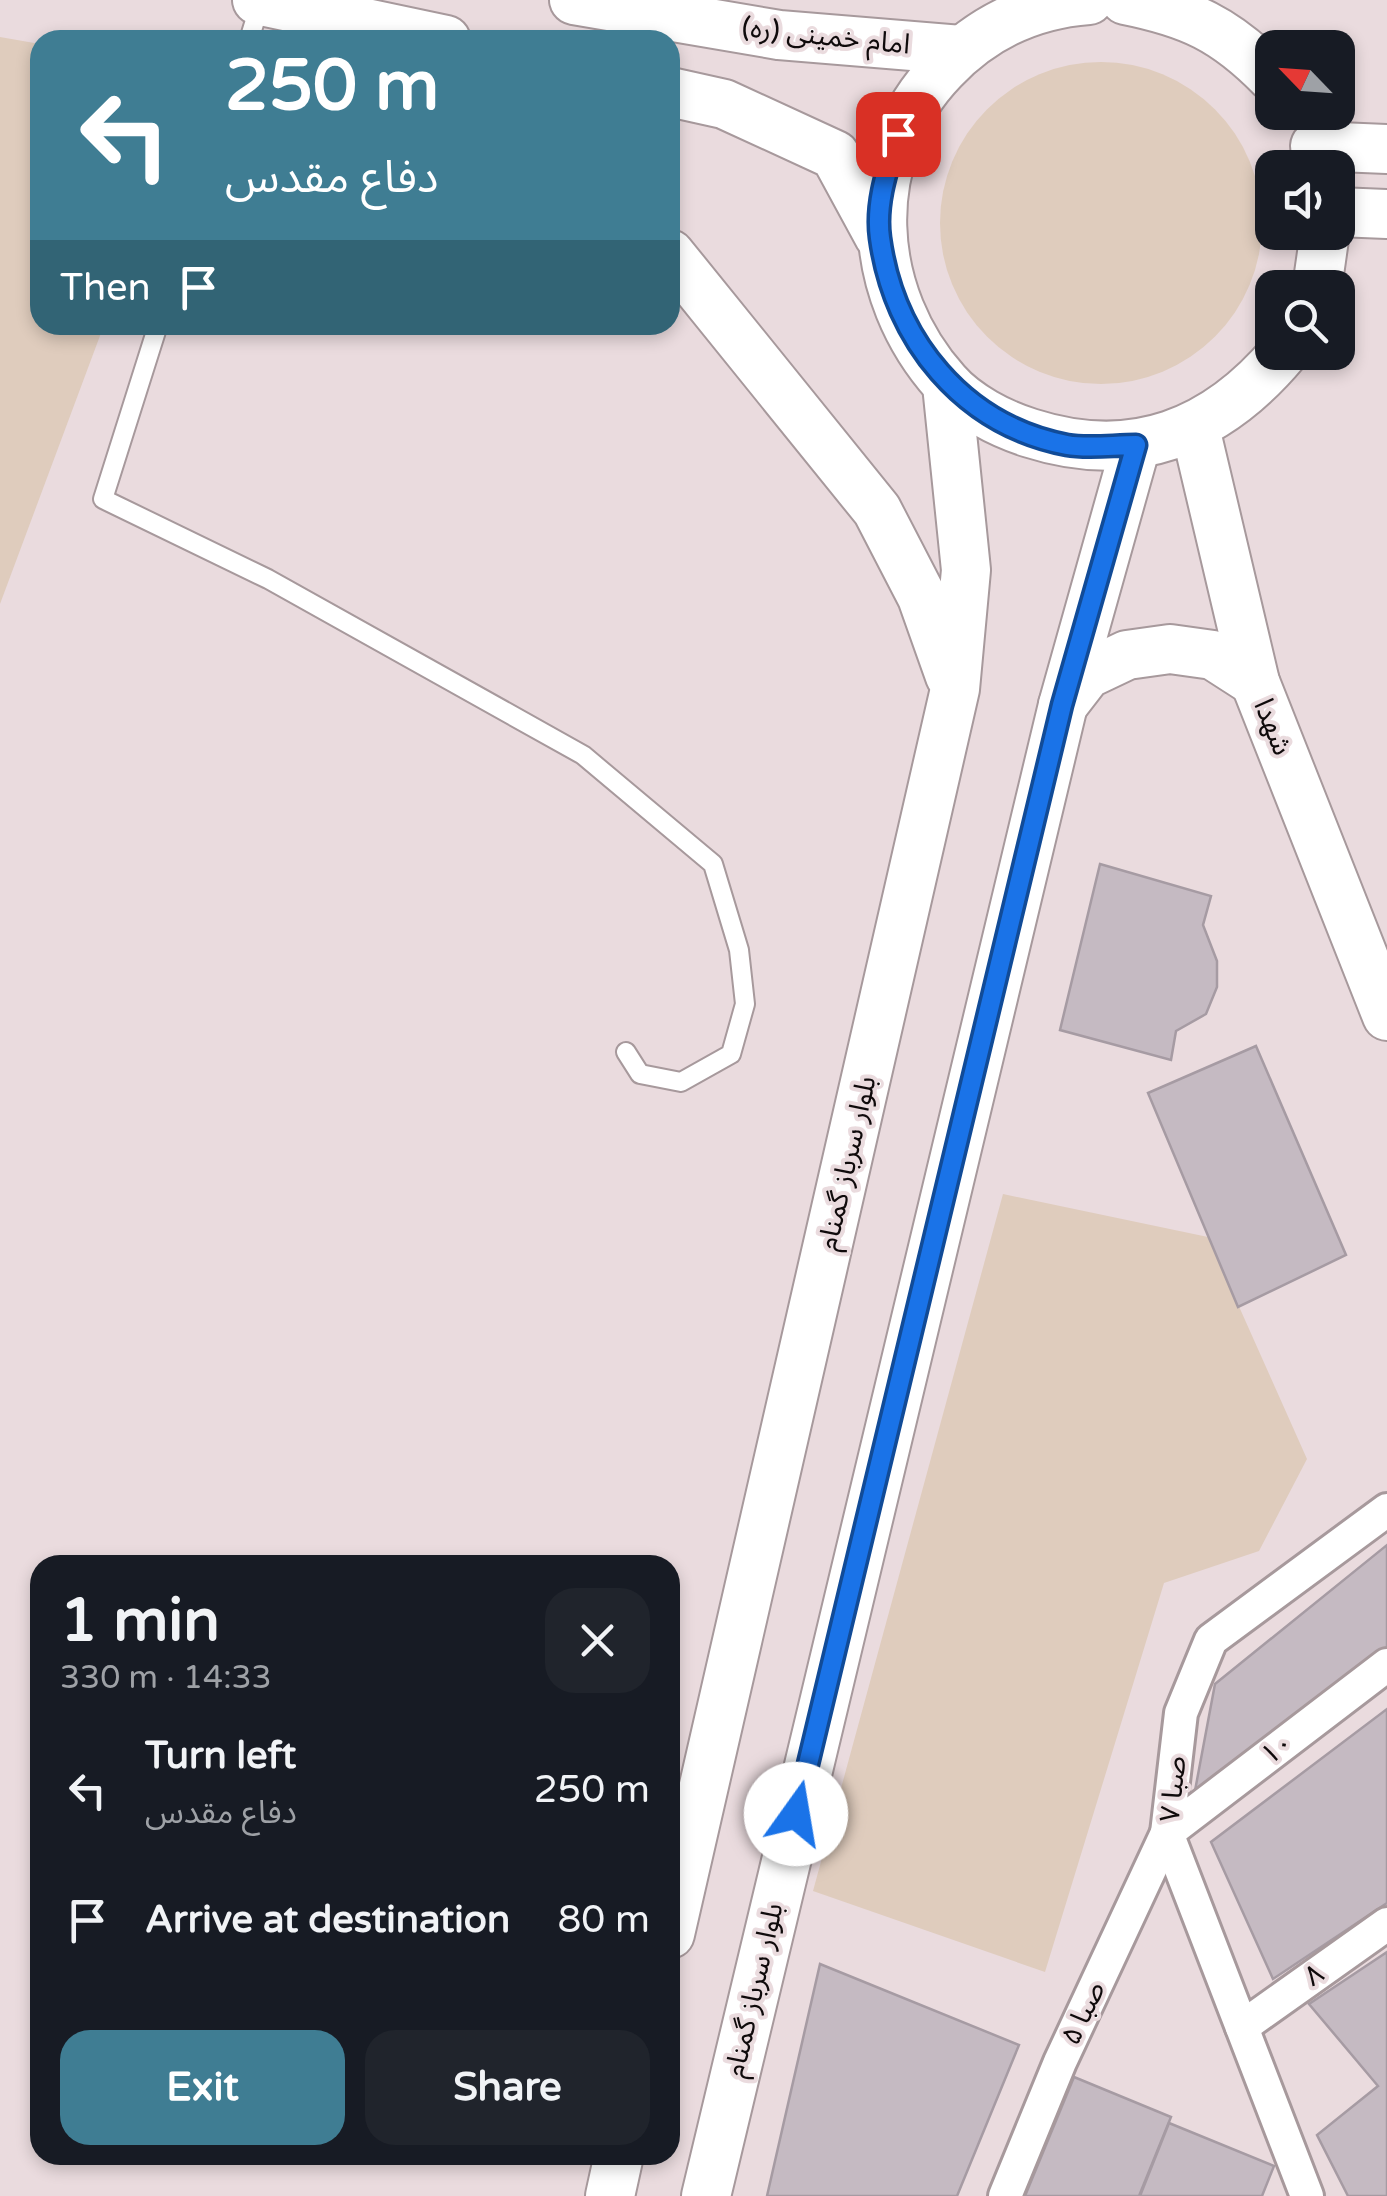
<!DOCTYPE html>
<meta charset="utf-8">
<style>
body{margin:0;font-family:"Varela Round","Noto Sans Arabic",sans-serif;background:#20242c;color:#f1f3f6;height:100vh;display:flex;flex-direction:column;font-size:38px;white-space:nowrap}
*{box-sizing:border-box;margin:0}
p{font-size:32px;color:#9ea1a6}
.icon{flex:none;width:55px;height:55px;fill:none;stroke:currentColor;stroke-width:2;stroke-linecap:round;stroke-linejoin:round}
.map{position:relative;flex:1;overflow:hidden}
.details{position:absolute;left:30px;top:1555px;width:650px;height:610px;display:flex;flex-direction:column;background:#171b24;border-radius:30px;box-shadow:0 5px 15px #0003}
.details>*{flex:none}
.hud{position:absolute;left:30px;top:30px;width:650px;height:305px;border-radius:30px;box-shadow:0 5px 15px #0003;background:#3f7d93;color:#fff;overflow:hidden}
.needle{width:65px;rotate:295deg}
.controls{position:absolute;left:1255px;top:30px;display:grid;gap:20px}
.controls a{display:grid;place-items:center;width:100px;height:100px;border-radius:20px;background:#171b24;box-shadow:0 5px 15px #0003;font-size:50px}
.pin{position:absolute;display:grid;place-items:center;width:85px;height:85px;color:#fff;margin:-42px;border-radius:20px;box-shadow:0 5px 15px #0006}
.me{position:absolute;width:110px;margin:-55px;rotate:13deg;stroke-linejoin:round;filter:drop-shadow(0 0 8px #0008)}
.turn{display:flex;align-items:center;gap:35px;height:210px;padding:0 30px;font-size:45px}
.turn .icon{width:130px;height:130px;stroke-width:2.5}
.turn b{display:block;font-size:70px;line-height:85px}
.then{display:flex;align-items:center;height:95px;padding:0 30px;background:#0003;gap:20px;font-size:38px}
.round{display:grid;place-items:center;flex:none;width:105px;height:105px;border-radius:30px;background:#20242c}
.head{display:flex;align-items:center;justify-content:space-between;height:170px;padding:0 30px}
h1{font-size:60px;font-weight:700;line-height:75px}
.cta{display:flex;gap:20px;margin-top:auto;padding:20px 30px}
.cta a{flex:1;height:115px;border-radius:30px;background:#3f7d93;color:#fff;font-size:40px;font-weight:700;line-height:115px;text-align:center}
.cta a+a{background:#20242c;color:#f1f3f6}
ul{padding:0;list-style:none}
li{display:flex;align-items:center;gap:30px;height:130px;padding:0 30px}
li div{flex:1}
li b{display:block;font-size:38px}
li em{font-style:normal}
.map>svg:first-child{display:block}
.green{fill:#dfccbd}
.building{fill:#c5bac2;stroke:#a69ba3;stroke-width:2.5}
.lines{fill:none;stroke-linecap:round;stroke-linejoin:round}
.lane-casing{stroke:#a7999c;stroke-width:22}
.street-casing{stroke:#a7999c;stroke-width:38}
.secondary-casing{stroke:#a7999c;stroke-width:52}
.lane{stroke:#fff;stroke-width:18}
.street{stroke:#fff;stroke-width:32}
.secondary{stroke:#fff;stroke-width:48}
.route-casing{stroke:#114b97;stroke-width:25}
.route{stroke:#1a73e8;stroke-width:18}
.labels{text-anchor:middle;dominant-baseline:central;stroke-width:8;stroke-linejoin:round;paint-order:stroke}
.street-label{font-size:28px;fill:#0f0a0b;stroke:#eadbde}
</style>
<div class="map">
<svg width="1387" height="2196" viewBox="0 0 1387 2196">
<rect width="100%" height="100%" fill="#eadbde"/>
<g class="green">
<path d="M0 37 40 44V325H104L0 604Z"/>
<circle cx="1101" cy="223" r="161"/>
<path d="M1003 1194 1208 1237 1307 1459 1259 1551 1164 1583 1045 1972 813 1891Z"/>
</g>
<g class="building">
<path d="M1100 864 1211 896 1203 925 1217 961V987L1206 1014 1176 1031 1171 1060 1060 1030Z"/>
<path d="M1256 1046 1346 1255 1238 1307 1148 1093Z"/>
<path d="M1387 1545V1649L1194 1796 1215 1684Z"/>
<path d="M1387 1709V1903L1273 1979 1211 1842Z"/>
<path d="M1387 1952V2196H1348L1317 2135 1378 2086 1309 2004Z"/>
<path d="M820 1964 1019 2045 957 2196H767Z"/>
<path d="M1074 2077 1171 2117 1139 2196H1025Z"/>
<path d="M1169 2123 1274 2166 1262 2196H1140Z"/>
</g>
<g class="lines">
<g class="lane-casing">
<g id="lane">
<path d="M249 40 261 1"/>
<path d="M158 325 103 499 268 579 583 755 713 864 739 950 745 1004 731 1054 681 1082 640 1074 626 1052"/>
</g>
</g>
<g class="street-casing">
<g id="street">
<path d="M1242 2027 1387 1924"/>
<path d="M1005 2196 1060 2062 1167 1833 1387 1665"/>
<path d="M1307 2196 1167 1833 1181 1713 1211 1640 1387 1510"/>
</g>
</g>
<g class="secondary-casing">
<g id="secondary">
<path d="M257 0 446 40"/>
<path d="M574 0 779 35 961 50"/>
<path d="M1089 0C1032 4 982 28 943 69 857 158 866 294 946 383 966 406 1001 424 1030 433 1133 466 1216 433 1284 352"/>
<path d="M1125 0C1190 13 1225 29 1272 77"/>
<path d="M670 92 724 104 835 155 879 236"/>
<path d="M1315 146 1387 149"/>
<path d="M1338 212 1387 214"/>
<path d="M670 254 877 510 922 597 950 676"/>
<path d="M1317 288 1325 232"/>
<path d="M1195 428 1255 682 1387 1016"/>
<path d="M1063 705 1087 674 1127 655 1170 649 1213 655 1255 682"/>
<path d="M670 1934 955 689 966 570 947 385"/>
<path d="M610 2196 619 2155"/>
<path d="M706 2196 1063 705 1136 445"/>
</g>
</g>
<use href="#lane" class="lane"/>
<use href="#street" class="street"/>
<use href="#secondary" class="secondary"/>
</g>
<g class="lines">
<g class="route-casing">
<path id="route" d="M796 1814 1062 705 1136 445C1114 445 1088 449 1067 445 963 425 894 340 880 238 875 203 888 167 898 134"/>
</g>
<use href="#route" class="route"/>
</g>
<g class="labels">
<g class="street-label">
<text transform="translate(826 36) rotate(6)">امام خمینی (ره)</text>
<text transform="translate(1273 727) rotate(68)">شهدا</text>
<text transform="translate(847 1163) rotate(-77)">بلوار سرباز گمنام</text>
<text transform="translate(1277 1749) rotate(-37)">۱۰</text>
<text transform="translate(1173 1789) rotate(-84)">صبا ۷</text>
<text transform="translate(1314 1975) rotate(-35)">۸</text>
<text transform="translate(754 1990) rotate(-77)">بلوار سرباز گمنام</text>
<text transform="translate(1083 2013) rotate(-65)">صبا ۵</text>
</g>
</g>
</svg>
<div class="controls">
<a><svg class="needle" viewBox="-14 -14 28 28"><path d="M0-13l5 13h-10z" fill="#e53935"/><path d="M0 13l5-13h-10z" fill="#9ea1a6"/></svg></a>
<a><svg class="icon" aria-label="sound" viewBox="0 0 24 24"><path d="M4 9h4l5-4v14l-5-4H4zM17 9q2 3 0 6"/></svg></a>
<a><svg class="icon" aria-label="search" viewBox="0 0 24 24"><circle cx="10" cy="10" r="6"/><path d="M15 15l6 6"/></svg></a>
</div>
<div class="pin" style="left:898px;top:134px;background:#d93025"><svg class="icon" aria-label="arrive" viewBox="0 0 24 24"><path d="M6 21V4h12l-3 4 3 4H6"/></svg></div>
<svg class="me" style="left:796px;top:1814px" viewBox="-20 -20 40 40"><circle r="19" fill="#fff"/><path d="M0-13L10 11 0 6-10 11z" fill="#1a73e8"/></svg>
<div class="hud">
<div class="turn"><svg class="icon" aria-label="left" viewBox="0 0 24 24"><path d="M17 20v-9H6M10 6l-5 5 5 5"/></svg><div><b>250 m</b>دفاع مقدس</div></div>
<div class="then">Then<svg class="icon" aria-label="arrive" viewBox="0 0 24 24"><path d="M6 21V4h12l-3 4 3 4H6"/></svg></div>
</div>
<section class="details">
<div class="head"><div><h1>1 min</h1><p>330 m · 14:33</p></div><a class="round"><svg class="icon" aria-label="close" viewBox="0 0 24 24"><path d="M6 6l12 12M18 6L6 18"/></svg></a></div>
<ul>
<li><svg class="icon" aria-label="left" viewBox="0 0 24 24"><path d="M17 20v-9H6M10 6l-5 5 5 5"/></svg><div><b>Turn left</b><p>دفاع مقدس</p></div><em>250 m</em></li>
<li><svg class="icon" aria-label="arrive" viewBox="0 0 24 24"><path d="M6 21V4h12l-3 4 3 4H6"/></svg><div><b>Arrive at destination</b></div><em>80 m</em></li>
</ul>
<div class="cta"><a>Exit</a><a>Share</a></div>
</section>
</div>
